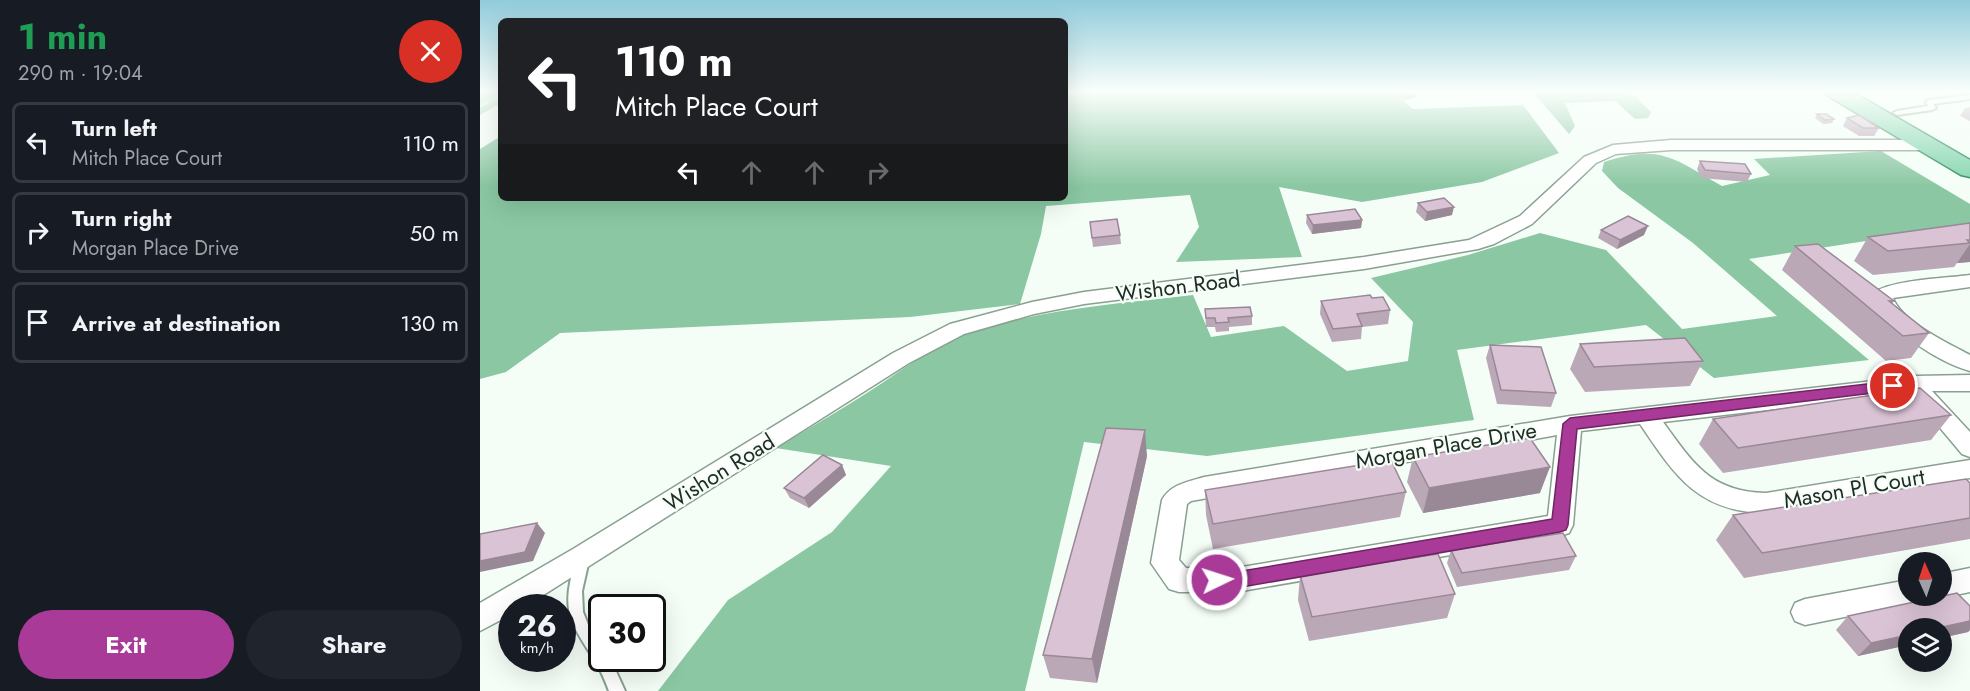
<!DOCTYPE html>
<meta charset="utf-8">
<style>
body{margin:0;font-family:Jost,sans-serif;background:#20242c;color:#f1f3f6;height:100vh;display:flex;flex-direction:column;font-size:22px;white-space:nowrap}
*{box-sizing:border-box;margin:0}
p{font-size:20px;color:#9ea1a6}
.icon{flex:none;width:33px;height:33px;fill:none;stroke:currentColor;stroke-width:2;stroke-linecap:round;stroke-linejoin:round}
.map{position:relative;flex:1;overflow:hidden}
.panel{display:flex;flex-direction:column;background:#171b24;width:480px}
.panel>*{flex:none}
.hud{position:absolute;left:18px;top:18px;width:570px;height:183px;border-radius:9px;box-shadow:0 6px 24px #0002;background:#202124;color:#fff;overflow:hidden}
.needle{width:39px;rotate:357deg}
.tools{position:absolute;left:1418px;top:552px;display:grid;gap:12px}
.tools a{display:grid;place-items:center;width:54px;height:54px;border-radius:50%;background:#171b24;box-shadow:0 6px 24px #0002;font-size:30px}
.speed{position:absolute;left:18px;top:594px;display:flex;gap:12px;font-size:30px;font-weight:700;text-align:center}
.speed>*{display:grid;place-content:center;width:78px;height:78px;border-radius:50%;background:#171b24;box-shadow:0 6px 24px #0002;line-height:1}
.speed small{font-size:15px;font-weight:400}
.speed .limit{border:3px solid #111;border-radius:9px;background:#fff;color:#111}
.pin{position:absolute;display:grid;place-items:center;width:51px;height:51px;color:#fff;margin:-26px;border:3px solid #fff;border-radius:50%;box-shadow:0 2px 6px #0007}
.me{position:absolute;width:66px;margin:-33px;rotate:86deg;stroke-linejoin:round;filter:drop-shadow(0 0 4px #0008)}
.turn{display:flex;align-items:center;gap:21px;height:126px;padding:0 18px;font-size:27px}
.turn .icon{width:78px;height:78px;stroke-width:2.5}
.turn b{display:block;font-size:42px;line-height:51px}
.lanes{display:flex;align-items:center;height:57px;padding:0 18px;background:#0003;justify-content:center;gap:30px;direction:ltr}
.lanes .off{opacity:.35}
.round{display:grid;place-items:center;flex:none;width:63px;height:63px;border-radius:32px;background:#20242c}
.headline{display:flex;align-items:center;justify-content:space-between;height:102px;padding:0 18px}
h1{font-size:36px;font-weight:700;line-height:45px;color:#1e9e55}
.primary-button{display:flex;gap:12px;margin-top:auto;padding:12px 18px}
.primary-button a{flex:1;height:69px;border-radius:36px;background:#a93a98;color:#fff;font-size:24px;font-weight:700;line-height:69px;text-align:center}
.primary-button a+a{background:#20242c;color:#f1f3f6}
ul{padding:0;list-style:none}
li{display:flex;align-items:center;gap:18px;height:81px;margin:0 12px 9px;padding:0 6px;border:3px solid #363941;border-radius:9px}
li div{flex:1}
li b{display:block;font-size:22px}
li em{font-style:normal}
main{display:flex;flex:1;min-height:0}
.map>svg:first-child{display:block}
.forest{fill:#8ac7a2}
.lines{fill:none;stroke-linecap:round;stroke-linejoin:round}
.stream{stroke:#b0eec8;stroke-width:4}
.lane-casing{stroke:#89a091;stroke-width:4}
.street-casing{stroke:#89a091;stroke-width:3}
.primary-casing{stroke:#2b885b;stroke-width:3}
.lane{fill:#fff;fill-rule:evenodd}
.street{fill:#fff;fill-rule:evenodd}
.primary{fill:#83d5ad;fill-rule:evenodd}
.wall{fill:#bba8b7}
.shaded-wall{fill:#998895}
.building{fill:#dac3d5;stroke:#998895;stroke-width:1.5}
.route{fill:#a93a98;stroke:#6e2663;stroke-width:1.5}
.labels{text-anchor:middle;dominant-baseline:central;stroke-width:4.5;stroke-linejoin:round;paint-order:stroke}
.street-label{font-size:22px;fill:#222c26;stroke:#f4fef7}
</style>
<main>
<section class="panel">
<div class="headline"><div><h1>1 min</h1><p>290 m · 19:04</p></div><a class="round" style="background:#d93025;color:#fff"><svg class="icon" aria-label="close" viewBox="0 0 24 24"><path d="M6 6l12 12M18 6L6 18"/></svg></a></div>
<ul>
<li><svg class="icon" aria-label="left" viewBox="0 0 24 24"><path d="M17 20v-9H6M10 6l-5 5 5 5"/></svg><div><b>Turn left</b><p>Mitch Place Court</p></div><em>110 m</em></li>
<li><svg class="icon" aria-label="right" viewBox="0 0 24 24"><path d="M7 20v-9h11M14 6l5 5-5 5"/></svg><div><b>Turn right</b><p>Morgan Place Drive</p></div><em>50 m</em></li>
<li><svg class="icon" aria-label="arrive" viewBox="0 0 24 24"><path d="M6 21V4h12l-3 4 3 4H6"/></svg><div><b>Arrive at destination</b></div><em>130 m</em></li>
</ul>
<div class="primary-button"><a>Exit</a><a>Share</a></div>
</section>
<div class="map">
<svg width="1490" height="691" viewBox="0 0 1490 691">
<rect width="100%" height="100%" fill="#f4fef7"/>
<g class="forest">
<path d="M0 91H21V103L0 115Z"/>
<path d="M596 91H912L933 109 1043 105 1079 153 1002 182 882 202 799 187 822 257 696 262 719 227 710 195 566 206 561 234 540 304 430 317 80 333 26 372 0 379V149L21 136V198H585V95H593Z"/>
<path d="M1052 91H1137L1154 95 1171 112 1168 118 1155 119 1135 101 1085 103 1095 126 1089 134Z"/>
<path d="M1401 151 1490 204V225L1269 259 1389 360 1234 378 1166 325 977 350 994 420 727 456 604 442 545 691H178L248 600 352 532 411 466 296 448C327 429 359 411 390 391 421 371 449 348 484 335 557 309 637 304 713 295L731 337 804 326 867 371 928 361 933 322 891 278 988 255 1060 233 1126 250 1202 329 1297 316 1213 243 1138 188 1122 171 1124 162C1181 143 1194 159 1242 186L1290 175 1274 159Z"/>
</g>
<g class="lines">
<path class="stream" d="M0 106 21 95"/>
<g class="lane-casing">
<g id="lane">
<path d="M1490 95V99L1453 104 1456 108 1452 110 1417 115 1413 113 1417 111 1448 106 1446 102 1449 100Z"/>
<path d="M102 554 107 556 109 560 102 591 103 612 109 627 122 645V658H130L145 691H129C125 681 121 670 115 661 98 633 83 618 90 583 92 574 93 564 97 556Z"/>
</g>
</g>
<g class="street-casing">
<g id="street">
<path d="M1191 140H1447L1455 145 1447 150H1191L1136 154 1116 163 1052 224 1014 244 998 249 884 269 604 304 554 314 484 334 429 363 43 608H32V614L0 631V603L93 549 413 353 470 324 552 302 604 292 884 257 989 240 1040 216 1104 157 1133 145Z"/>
<path d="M1490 275V287L1413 298C1422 322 1468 343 1490 355V371C1458 362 1403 327 1392 295 1403 280 1470 278 1490 275Z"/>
<path d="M1490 375V391H1452L1490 432V457L1482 454 1440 404 1437 398 1443 392 1183 422C1213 463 1230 492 1286 493L1490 460V478L1286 513C1218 512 1195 476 1160 424L1101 431 1093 525 1089 533 1080 536 756 592H699L689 589 671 563 682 500C691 484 708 482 724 477L1090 416 1436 376ZM1077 435 1068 516 756 568H706L699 560 707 504 711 501Z"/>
<path d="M1490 568V592L1461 598 1453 596H1461V574Z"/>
<path d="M1428 580V596H1440L1438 601 1428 604 1325 625 1315 621 1311 612 1315 603 1325 599Z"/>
</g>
</g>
<g class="primary-casing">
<path id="primary" d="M1345 91H1371L1490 160V177L1481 175 1348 96Z"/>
</g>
<use href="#lane" class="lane"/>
<use href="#street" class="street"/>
<use href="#primary" class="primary"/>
</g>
<g class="wall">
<path d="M917 92 936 97 924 100 917 96Z"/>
<path d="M1490 107V121L1480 116 1485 108Z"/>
<path d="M1337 114 1354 119 1352 123 1343 124 1335 118Z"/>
<path d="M1367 118 1399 128 1394 136H1379L1363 126Z"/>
<path d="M1220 161 1271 174 1267 182 1221 178 1217 169Z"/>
<path d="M938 203 972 215 945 221 936 212Z"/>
<path d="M827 215 882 220 881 228 832 234 826 223Z"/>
<path d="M610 222 640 235 641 244 613 247Z"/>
<path d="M1490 223V262L1477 263 1474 267 1393 275 1374 261 1388 237Z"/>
<path d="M1121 230 1164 235 1137 249 1118 238Z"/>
<path d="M1315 246 1414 301 1412 304 1449 333 1431 358 1406 361 1302 270Z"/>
<path d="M892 298 910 310 908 324 882 327 881 339 852 342 840 314 841 301Z"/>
<path d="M725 309 772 316V325L749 327V331L736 332 735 327H726Z"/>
<path d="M1100 344 1223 361 1210 386 1105 392 1090 369Z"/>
<path d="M1010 345 1076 393 1071 407 1017 404 1006 358Z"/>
<path d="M1471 415 1451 440 1243 473 1219 444 1233 419Z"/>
<path d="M667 456 617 683 570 678 563 655Z"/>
<path d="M933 457 1060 493 943 513 927 482Z"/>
<path d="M362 465 366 475 329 508 310 498 304 488Z"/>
<path d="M1490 483V539L1264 578 1236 540 1253 515Z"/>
<path d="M725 490 926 492 920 517 733 549 726 515Z"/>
<path d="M971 550 1096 556 1089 570 977 587 967 563Z"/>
<path d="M820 575 975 594 967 618 829 641 818 600Z"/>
<path d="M1477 593 1490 606V630L1488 632 1461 638V628H1428V645L1378 656 1356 630 1368 616Z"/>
</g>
<g class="shaded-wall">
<path d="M937 93 936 97 924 100 925 96Z"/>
<path d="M974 207 972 215 945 221 947 212Z"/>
<path d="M882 220 881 228 832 234 833 225Z"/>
<path d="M1168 226 1164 235 1137 249 1140 240Z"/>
<path d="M1490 244V262L1477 263Z"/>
<path d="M665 430 667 456 617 683 612 659Z"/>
<path d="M362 465 366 475 329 508 324 498Z"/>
<path d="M1070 467 1060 493 943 513 949 488Z"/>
<path d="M57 523 65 533 53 561 0 572V561Z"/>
<path d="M1490 621V630L1488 632 1461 638V628H1458Z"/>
<path d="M1428 635V645L1378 656 1391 643Z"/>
</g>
<g class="building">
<path d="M923 91H932L937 93 925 96 917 92Z"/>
<path d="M1337 114H1346L1354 119 1345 120Z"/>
<path d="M1379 115 1399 128H1383L1367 118Z"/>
<path d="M1220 161 1265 164 1271 174 1225 170Z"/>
<path d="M964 198 974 207 947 212 938 203Z"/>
<path d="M875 209 882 220 833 225 827 215Z"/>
<path d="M1148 216 1168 226 1140 240 1121 230Z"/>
<path d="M637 219 640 235 612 238 610 222Z"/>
<path d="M1490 223V240H1487L1490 243 1408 251 1388 237Z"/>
<path d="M1338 244 1414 301H1409L1449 333 1423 336 1315 246Z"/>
<path d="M890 295 892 298 903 297 910 310 877 314 882 326 853 329 841 301Z"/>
<path d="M770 307 772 316 748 318 749 322 736 323 735 318H726L725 309Z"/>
<path d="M1205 338 1223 361 1114 367 1100 344Z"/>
<path d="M1010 345 1061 347 1076 393 1021 390Z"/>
<path d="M1440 388 1471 415 1258 448 1233 419Z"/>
<path d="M626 428 665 430 612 659 563 655Z"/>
<path d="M1050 438 1070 467 949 488 933 457Z"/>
<path d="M343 455 362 465 324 498 304 488Z"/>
<path d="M911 460 926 492 733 524 725 490Z"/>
<path d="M1486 479 1490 483V518L1282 553 1253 515Z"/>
<path d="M57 523 45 552 0 561V534Z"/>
<path d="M1083 533 1096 556 982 573 971 550Z"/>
<path d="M958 554 975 594 832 617 820 575Z"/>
<path d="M1477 593 1490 606V621L1458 628H1428V635L1391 643 1368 616Z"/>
</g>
<linearGradient id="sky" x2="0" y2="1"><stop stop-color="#91cbdb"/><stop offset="0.49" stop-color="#fafffb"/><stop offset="1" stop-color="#fafffb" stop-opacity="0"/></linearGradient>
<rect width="1490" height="187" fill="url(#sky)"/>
<path class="route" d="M1413 381 1418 383 1420 386 1418 390 1097 429 1088 525 1086 530 1080 532 756 588 730 586 728 580 730 575 756 572 1072 519 1083 424 1090 418Z"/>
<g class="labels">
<g class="street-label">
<text transform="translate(698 286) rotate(-7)">Wishon Road</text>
<text transform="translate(966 445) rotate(-10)">Morgan Place Drive</text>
<text transform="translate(239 472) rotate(-32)">Wishon Road</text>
<text transform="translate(1374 488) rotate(-10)">Mason Pl Court</text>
</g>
</g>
</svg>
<div class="tools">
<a><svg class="needle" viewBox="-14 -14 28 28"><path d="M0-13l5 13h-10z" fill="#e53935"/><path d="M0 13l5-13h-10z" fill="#9ea1a6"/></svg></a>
<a><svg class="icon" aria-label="layers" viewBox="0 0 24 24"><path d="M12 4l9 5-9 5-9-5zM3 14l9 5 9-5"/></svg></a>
</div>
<div class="speed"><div>26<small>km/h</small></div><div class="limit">30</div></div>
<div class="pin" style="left:1413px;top:386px;background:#d93025"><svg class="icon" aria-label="arrive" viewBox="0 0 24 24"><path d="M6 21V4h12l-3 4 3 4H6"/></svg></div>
<svg class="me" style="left:737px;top:580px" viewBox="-20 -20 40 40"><circle r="17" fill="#a93a98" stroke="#fff" stroke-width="3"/><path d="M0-11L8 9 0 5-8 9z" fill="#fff"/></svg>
<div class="hud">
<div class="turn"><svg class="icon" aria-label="left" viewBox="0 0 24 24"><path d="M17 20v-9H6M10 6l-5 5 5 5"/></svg><div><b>110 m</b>Mitch Place Court</div></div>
<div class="lanes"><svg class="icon" aria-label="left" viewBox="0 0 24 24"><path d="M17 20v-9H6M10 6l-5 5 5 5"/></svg><svg class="icon off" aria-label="ahead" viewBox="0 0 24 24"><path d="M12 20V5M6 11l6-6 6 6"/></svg><svg class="icon off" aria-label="ahead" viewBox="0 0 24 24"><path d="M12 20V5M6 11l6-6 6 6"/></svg><svg class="icon off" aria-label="right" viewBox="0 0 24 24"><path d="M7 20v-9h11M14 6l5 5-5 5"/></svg></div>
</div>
</div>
</main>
